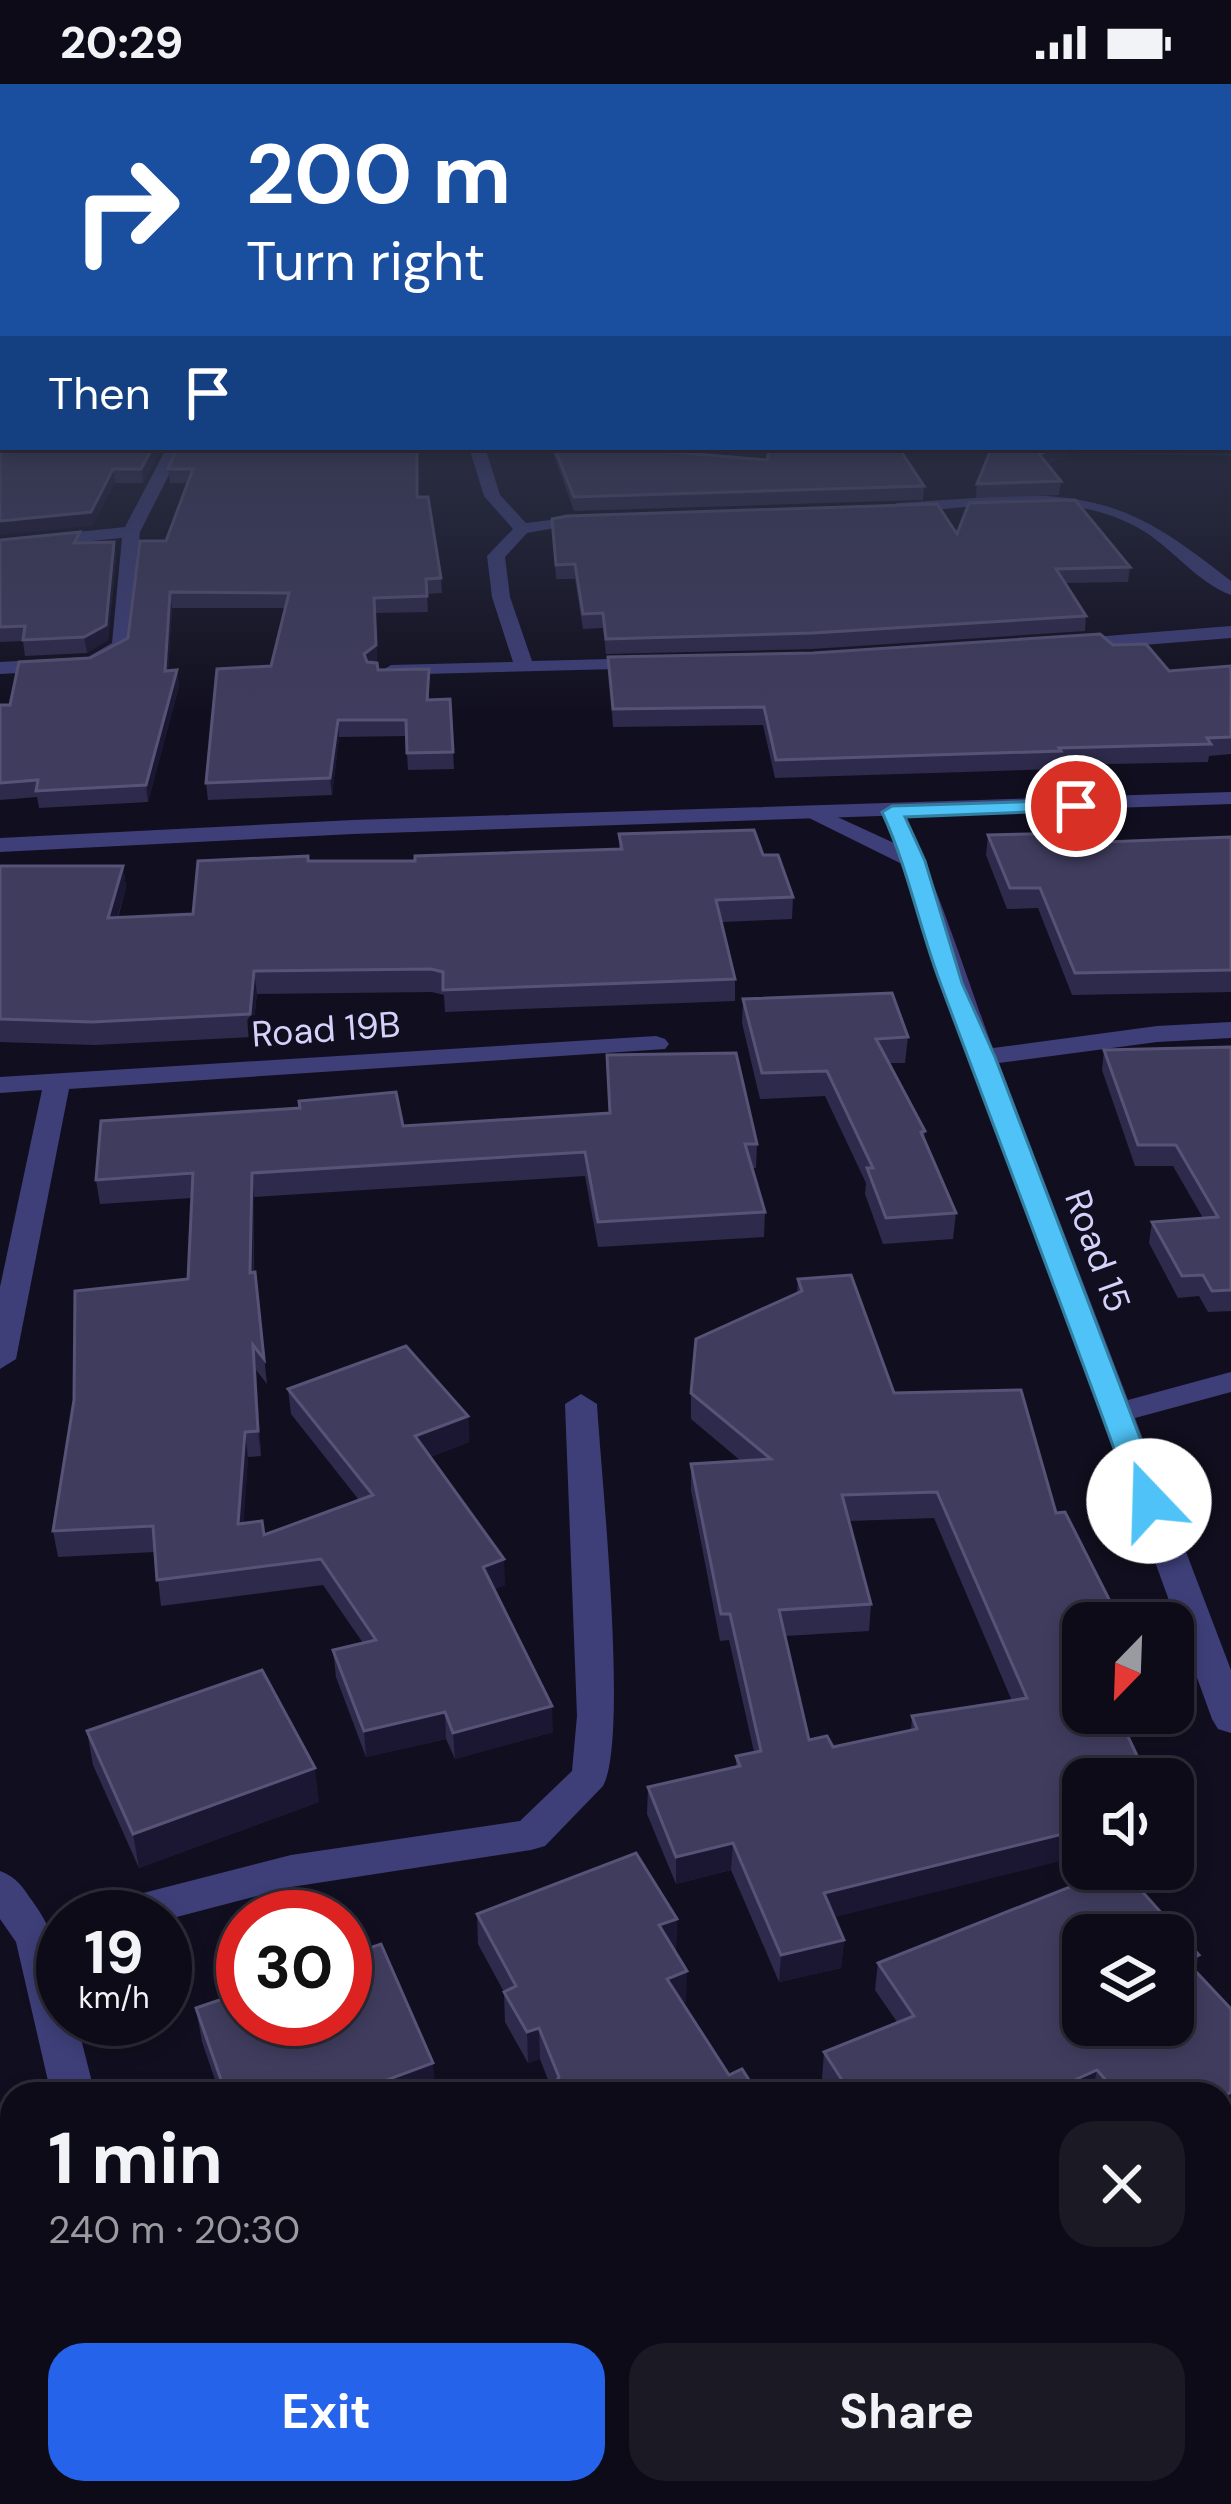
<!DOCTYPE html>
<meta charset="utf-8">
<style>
body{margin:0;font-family:"DM Sans",sans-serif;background:#1b1924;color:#f1f3f6;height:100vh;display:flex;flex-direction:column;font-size:45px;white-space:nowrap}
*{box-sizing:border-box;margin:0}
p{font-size:39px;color:#9a9ba1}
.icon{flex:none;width:66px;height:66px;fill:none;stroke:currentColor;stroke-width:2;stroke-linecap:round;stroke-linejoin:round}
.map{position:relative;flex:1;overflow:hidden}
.drawer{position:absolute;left:0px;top:1998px;width:1233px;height:423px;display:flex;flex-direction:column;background:#0d0b17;border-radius:36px 36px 0 0;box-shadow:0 6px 18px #0003,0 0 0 3px #2d2b36}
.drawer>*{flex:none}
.guide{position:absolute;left:0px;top:0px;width:1233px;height:366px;box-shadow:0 6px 18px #0003,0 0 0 3px #2d2b36;background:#1a4fa0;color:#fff;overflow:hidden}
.needle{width:78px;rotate:203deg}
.controls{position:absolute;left:1062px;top:1518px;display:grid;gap:24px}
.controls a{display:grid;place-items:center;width:132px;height:132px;border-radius:24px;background:#0d0b17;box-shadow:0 6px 18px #0003,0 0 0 3px #2d2b36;font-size:60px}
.speed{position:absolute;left:36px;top:1806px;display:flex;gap:24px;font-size:60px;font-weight:700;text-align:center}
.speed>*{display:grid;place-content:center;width:156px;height:156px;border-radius:50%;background:#0d0b17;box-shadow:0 6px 18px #0003,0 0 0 3px #2d2b36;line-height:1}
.speed small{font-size:30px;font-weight:400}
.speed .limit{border:18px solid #d22;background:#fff;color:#111}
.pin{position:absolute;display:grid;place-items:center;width:102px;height:102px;color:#fff;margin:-51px;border:6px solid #fff;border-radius:50%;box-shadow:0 3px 12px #0007}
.me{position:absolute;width:132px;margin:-66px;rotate:339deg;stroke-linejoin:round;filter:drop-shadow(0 0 9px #0008)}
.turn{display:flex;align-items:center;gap:42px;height:252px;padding:0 48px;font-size:54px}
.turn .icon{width:156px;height:156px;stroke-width:2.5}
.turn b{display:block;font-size:84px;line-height:102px}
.then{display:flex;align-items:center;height:114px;padding:0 48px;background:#0003;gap:24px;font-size:45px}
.round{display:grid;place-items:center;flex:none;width:126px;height:126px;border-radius:36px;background:#1b1924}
.head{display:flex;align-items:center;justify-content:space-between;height:204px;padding:0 48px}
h1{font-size:72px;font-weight:700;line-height:90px}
.primary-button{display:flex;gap:24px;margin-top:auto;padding:24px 48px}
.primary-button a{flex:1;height:138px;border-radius:36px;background:#2563eb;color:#fff;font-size:48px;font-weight:700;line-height:138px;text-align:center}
.primary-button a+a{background:#1b1924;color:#f1f3f6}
.status{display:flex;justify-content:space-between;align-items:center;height:84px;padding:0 60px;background:#0d0b17;direction:ltr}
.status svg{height:33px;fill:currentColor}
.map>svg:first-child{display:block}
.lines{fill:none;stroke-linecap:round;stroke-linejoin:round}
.stream{fill:#0e1f39;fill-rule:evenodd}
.minor{fill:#3e3f79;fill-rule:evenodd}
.tertiary{fill:#3e3f79;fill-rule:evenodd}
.wall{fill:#2e2a4b;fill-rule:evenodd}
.shaded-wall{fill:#1b1732}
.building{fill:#403c5e;stroke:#575376;stroke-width:3;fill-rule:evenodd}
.route{fill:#4fc3f7;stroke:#337fa1;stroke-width:3}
.labels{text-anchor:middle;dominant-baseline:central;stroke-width:12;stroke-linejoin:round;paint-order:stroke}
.street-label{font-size:36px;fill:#d4d1fa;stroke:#110f1f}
</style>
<div class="status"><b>20:29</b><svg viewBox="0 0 49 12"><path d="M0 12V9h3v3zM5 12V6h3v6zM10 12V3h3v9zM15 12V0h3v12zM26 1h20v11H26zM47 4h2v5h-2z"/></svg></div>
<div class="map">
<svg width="1231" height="2420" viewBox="0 0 1231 2420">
<rect width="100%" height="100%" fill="#110f1f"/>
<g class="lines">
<g class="stream">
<path d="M932 363H995L1015 366 1011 368 936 365Z"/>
<path d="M1053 365 1231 368V372L1050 369V365Z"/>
</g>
<g class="minor">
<path d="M167 363H183L140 448 128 566 92 585 0 590V578L88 573 112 559 122 454 0 466V456L125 443Z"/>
<path d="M469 363H485L500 411 526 439 591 431 599 436 527 449 505 473 510 513 532 577 649 574 656 576V584L384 591 381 587 391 581 513 578 492 513 487 472 513 445 484 412Z"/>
<path d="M1022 411C1118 412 1158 440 1231 497V511C1198 499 1172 464 1142 446 1070 403 976 424 897 429L889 424 897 419Z"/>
<path d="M1231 542V554L1068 567 1058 561 1068 555Z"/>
<path d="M892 720C915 729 977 925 993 964L1157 942 1231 938V954L1157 958 999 979 1128 1316 1231 1288V1308L1135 1334 1231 1586V1649L1218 1645 1212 1635 902 780 801 730 804 725H820L894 759 881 727Z"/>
<path d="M656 952 665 955 669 960 665 965 69 1005 16 1275 0 1285V1203L42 1006 0 1009V993Z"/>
<path d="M581 1310 597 1320C601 1389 629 1655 603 1702L545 1762 531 1766 291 1803 165 1836 92 1833 98 1821 112 1817 291 1771 520 1737 572 1687 577 1632 565 1320Z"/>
<path d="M0 1787C17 1793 23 1804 33 1818 61 1857 63 1889 63 1935H76L95 2010H51L16 1858 0 1835Z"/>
<path d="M1231 2161V2205L1221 2207V2163Z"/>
<path d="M146 2409H196L199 2420H149Z"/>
<path d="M473 2409H535L531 2420H469Z"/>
</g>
<path class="tertiary" d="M1231 708V720L353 750 0 768V754L353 736Z"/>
</g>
<g class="wall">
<path d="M0 293 162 363 143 399H115L92 442Z"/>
<path d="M177 363 418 413 441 494 442 509 427 510 428 528 375 529 377 577 374 579 378 586 429 585V616L450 615 454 685 408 686 406 652 339 653 332 711 208 716 206 699 271 582 285 524H172L168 587 177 586 179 602 148 718 39 724 37 713 0 716V621H10L90 574 128 554 188 399H170L168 385Z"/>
<path d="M551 363H612L767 376 769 367 754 363H898L924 402 923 416 574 427Z"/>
<path d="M992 363H1069L1068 372 1047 380 1061 397 1059 411 976 414 977 400Z"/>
<path d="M552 435 957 450 1130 483 1128 498 1065 499 1086 532 1085 547 812 565 606 570 603 544 583 545 575 495H556Z"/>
<path d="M0 456 81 459 114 458 116 473 108 556 87 569 25 572 23 557 0 558Z"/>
<path d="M1113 561 1169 587 1231 582V670L1209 672 1208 678 1059 681V685L775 694 763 641 613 643 608 573Z"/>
<path d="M619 750 763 771 793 813 792 835 722 838 735 895V917L445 928 444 911 432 908 257 910 252 953 95 961 0 958V782H123L126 803 118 834 193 830 308 777H415L619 765Z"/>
<path d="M988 751 1080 759 1231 753V908L1072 911 1038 824 1007 825 986 771Z"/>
<path d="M743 915 908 953 905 979H889L925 1047 924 1055 956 1129 953 1155 883 1160 865 1110 866 1099 825 1012 760 1015 742 939Z"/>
<path d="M1231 963V1227L1208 1228 1199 1212 1178 1214 1149 1159 1152 1138 1203 1134 1173 1082H1135L1102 986 1104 966Z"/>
<path d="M607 971 757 1060 756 1084H752L765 1128 764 1153 598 1163 585 1092 254 1113V1188H255L267 1300 256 1286 261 1372 248 1373 243 1439 264 1451 359 1416 291 1330 288 1305 468 1332 469 1358 430 1373 505 1501 494 1505 553 1648 455 1675 446 1655 366 1673 336 1593 333 1566 363 1559 323 1501 161 1522 155 1468 58 1473 53 1447 188 1195 192 1114 100 1120 96 1096 403 1042 609 1030Z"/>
<path d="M798 1195 1083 1539V1771L834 1833 844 1856 841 1884 779 1898 731 1786 676 1800 647 1730 648 1703 736 1683V1672L754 1668 729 1556 720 1557 691 1406V1380L741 1377 691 1335V1309L797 1209ZM934 1434 1012 1617 912 1632 911 1646 833 1663 809 1656 785 1552 869 1547 871 1520 849 1437Z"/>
<path d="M87 1647 319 1718 139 1784 93 1681Z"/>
<path d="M477 1830 677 1835 676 1865 674 1866 686 1918 683 1919 729 1991 550 2001 540 1975 528 1979 505 1938 504 1908 478 1860Z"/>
<path d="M1199 1871 1195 1887 1231 2031 1221 2037V2010H831L822 1995 824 1968 897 1938 875 1906 878 1879Z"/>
<path d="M196 1924 436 2010H220L202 1958Z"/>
<path d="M1122 2409H1221L1231 2420H1128Z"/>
</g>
<g class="shaded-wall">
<path d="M153 363H162L143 399 141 385Z"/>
<path d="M1058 363H1069L1068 372 1038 384 1039 370Z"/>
<path d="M113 385 115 399 92 442 0 451V437Z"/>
<path d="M114 458 116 473 108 556 87 569 84 553Z"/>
<path d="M170 508 172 524 167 603 165 587Z"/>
<path d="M375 529 377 577 365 586 364 570Z"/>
<path d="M177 586 179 602 148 718 146 701Z"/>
<path d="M338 636 339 653 332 711 330 694Z"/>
<path d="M123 782 126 803 111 856 108 834Z"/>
<path d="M254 887 257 910 252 953 250 930Z"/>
<path d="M252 1089 254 1113 253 1213 250 1189Z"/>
<path d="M253 1261 256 1286 261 1372 258 1347Z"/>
<path d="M468 1332 469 1358 416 1378 415 1352Z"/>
<path d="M245 1348 248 1373 242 1466 238 1440Z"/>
<path d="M504 1475 505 1501 485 1509 483 1483Z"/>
<path d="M552 1622 553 1648 455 1675 453 1649Z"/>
<path d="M445 1628 446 1655 366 1673 364 1647Z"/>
<path d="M315 1684 319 1718 139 1784 133 1750Z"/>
<path d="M1083 1745V1771L822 1836 824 1809Z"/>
<path d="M733 1759 731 1786 676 1800V1773Z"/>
<path d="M677 1835 676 1865 658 1872 659 1841Z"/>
<path d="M844 1856 841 1884 779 1898 781 1871Z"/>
<path d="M1199 1871 1192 1898 1186 1877Z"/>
<path d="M687 1887 686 1918 667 1926V1895Z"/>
<path d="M539 1944 540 1975 528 1979 527 1948Z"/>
<path d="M433 1979 436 2010H349Z"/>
<path d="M1097 1986 1092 2010H1043Z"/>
<path d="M1231 2008V2031L1221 2037V2014Z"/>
</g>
<g class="building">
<path d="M0 293H3V363H153L141 385H113L91 428 0 437Z"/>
<path d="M177 363H417V413H428L441 494 426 495 427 512 374 514 376 561 364 570 367 578 377 579 378 586 429 585 427 616 450 615 453 668 407 669 406 636H338L330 694 206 699 217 585 271 582 289 509 170 508 165 587 177 586 146 701 36 707 38 696 0 699V621H10L19 578 90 574 128 554 140 457H166L193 385H168Z"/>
<path d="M554 363H612L767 376 770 363H898L924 402 574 413Z"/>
<path d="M992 363H1058L1039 370 1061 397 977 400Z"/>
<path d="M1075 416 1130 483 1056 485 1086 532 813 549 606 555 603 529 583 530 575 480 556 481 552 435 567 432 937 420 957 450 969 419Z"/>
<path d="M80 448 74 459 114 458 106 541 84 553 23 556 25 542 0 543V456Z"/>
<path d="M1100 550 1113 561 1146 560 1169 587 1231 582V653L1207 654 1211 660 1059 664 1061 667 776 676 764 623 613 625 608 573 813 569Z"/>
<path d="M754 746 763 771H778L793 813 716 816 735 895 443 906V888L431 885 254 887 250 930 92 938 0 935V782H123L108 834 193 830 198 777 308 772V777H415V772L622 765 619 750Z"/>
<path d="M1075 749 1080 759 1231 753V886L1075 889 1040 804H1010L988 751Z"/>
<path d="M892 909 908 953 876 955 925 1047 921 1048 956 1129 886 1134 867 1084H873L827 987 762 989 743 915Z"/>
<path d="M1231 963V1206L1212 1207 1203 1191 1182 1192 1152 1138 1218 1133 1176 1061H1138L1104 966Z"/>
<path d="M736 969 757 1060H745L765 1128 598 1138 585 1068 252 1089 250 1189 255 1188 264 1275 253 1261 258 1347 245 1348 238 1440 262 1437 264 1451 373 1411 288 1305 406 1262 468 1332 415 1352 504 1475 483 1483 552 1622 453 1649 445 1628 364 1647 333 1566 376 1556 321 1475 157 1496 153 1442 53 1447 74 1316 75 1207 188 1195 193 1089 96 1096 101 1037 300 1024 299 1017 396 1008 403 1042 610 1029 607 971Z"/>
<path d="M851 1191 894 1309 1021 1306 1056 1429 1065 1428 1121 1539H1083V1545L1078 1546 1083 1557V1629H1117L1148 1695H1083V1745L824 1809 844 1856 781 1871 733 1759 676 1773 648 1703 740 1682 736 1672 761 1667 730 1530H721L691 1380 771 1375 691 1309 696 1255 802 1207 798 1195ZM937 1408 1027 1614 912 1632 917 1645 833 1663 827 1652 809 1656 779 1526 871 1520 842 1411Z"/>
<path d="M262 1586 315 1684 133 1750 87 1647Z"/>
<path d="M636 1769 677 1835 659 1841 687 1887 667 1895 729 1991 742 1985 758 2010H529L555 1999 559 1993 539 1944 527 1948 504 1908 516 1902 477 1830Z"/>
<path d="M1115 1785H1122L1199 1871 1186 1877 1231 1925V2008L1221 2014V2010H1118L1097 1986 1043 2010H851L824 1968 914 1932 878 1879ZM1083 1851H1173V1941H1083Z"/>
<path d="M381 1860 433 1979 349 2010H226L196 1924 243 1908V1935H345V1872Z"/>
<path d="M12 2272V2409H96L97 2413 82 2420H0V2277Z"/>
<path d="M1231 2317V2420H1151L1146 2409H1221V2320Z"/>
<path d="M846 2409H1013L1021 2420H827Z"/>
</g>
<linearGradient id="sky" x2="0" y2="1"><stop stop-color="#090811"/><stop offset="0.46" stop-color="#32374d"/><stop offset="1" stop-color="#32374d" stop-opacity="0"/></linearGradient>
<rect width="1231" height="632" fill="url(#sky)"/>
<path class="route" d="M1076 716 1085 722 1082 726 905 733 925 777 962 899 995 973 1164 1417 1149 1427 1133 1417C1071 1244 1005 1073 941 901 919 843 908 784 882 728L892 722Z"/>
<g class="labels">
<g class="street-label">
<text transform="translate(326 945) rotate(-4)">Road 19B</text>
<text transform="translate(1098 1167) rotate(70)">Road 15</text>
</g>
</g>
</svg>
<div class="controls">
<a><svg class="needle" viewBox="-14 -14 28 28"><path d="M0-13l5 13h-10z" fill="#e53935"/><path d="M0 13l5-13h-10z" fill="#9a9ba1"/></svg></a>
<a><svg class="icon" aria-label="sound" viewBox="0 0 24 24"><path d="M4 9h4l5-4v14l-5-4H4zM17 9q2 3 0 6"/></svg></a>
<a><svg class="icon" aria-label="layers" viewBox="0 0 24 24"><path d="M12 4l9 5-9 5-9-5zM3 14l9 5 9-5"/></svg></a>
</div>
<div class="speed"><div>19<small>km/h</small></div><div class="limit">30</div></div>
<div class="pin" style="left:1076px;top:722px;background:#d93025"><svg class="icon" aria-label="arrive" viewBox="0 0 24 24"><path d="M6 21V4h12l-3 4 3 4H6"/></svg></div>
<svg class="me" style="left:1149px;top:1417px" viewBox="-20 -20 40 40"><circle r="19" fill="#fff"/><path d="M0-13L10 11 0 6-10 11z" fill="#4fc3f7"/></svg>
<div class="guide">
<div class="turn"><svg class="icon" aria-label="right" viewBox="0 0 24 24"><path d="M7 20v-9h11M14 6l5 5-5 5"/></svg><div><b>200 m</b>Turn right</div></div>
<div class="then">Then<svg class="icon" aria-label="arrive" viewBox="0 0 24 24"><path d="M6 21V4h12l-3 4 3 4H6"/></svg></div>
</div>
<section class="drawer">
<div class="head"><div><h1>1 min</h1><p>240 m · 20:30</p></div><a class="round"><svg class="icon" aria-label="close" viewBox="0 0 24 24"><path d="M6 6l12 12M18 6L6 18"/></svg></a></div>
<div class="primary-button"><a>Exit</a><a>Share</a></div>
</section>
</div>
